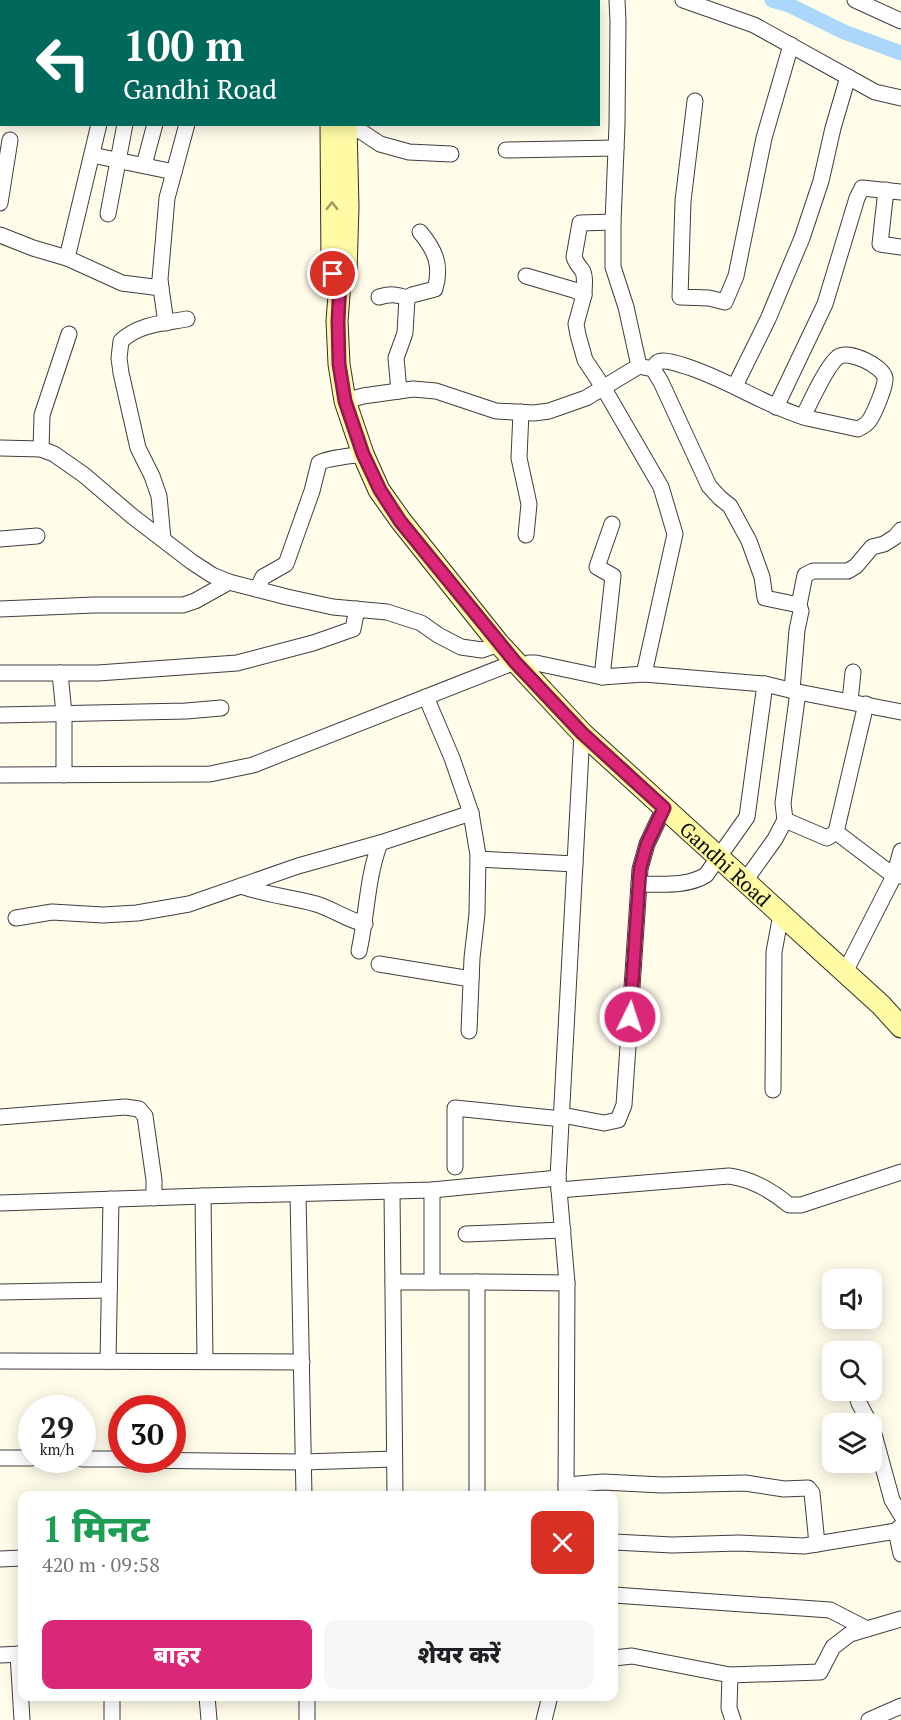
<!DOCTYPE html>
<html lang="hi">
<meta charset="utf-8">
<style>
body{margin:0;font-family:"PT Serif","Noto Sans Devanagari",serif;background:#f6f6f6;color:#202124;height:100vh;display:flex;flex-direction:column;font-size:22px;white-space:nowrap}
*{box-sizing:border-box;margin:0}
p{font-size:20px;color:#757577}
.icon{flex:none;width:33px;height:33px;fill:none;stroke:currentColor;stroke-width:2;stroke-linecap:round;stroke-linejoin:round}
.map{position:relative;flex:1;overflow:hidden}
.details{position:absolute;left:18px;top:1491px;width:600px;height:210px;display:flex;flex-direction:column;background:#fff;border-radius:12px;box-shadow:0 3px 15px #0003}
.details>*{flex:none}
.hud{position:absolute;left:0px;top:0px;width:600px;height:126px;box-shadow:0 3px 15px #0003;background:#00695c;color:#fff;overflow:hidden}
.tools{position:absolute;left:822px;top:1269px;display:grid;gap:12px}
.tools a{display:grid;place-items:center;width:60px;height:60px;border-radius:12px;background:#fff;box-shadow:0 3px 15px #0003;font-size:30px}
.speed{position:absolute;left:18px;top:1395px;display:flex;gap:12px;font-size:30px;font-weight:700;text-align:center}
.speed>*{display:grid;place-content:center;width:78px;height:78px;border-radius:50%;background:#fff;box-shadow:0 3px 15px #0003;line-height:1}
.speed small{font-size:15px;font-weight:400}
.speed .limit{border:9px solid #d22;background:#fff;color:#111}
.pin{position:absolute;display:grid;place-items:center;width:51px;height:51px;color:#fff;margin:-26px;border:3px solid #fff;border-radius:50%;box-shadow:0 2px 6px #0007}
.me{position:absolute;width:66px;margin:-33px;rotate:4deg;stroke-linejoin:round;filter:drop-shadow(0 0 4px #0008)}
.turn{display:flex;align-items:center;gap:21px;height:126px;padding:0 24px;font-size:27px}
.turn .icon{width:78px;height:78px;stroke-width:2.5}
.turn b{display:block;font-size:42px;line-height:51px}
.round{display:grid;place-items:center;flex:none;width:63px;height:63px;border-radius:12px;background:#f6f6f6}
.headline{display:flex;align-items:center;justify-content:space-between;height:102px;padding:0 24px}
h1{font-size:36px;font-weight:800;line-height:45px;color:#1e9e55}
.primary-button{display:flex;gap:12px;margin-top:auto;padding:12px 24px}
.primary-button a{flex:1;height:69px;border-radius:12px;background:#db2777;color:#fff;font-size:24px;font-weight:800;line-height:69px;text-align:center}
.primary-button a+a{background:#f6f6f6;color:#202124}
.map>svg:first-child{display:block}
.lines{fill:none;stroke-linecap:round;stroke-linejoin:round}
.canal{stroke:#abd7fa;stroke-width:15}
.minor-casing{stroke:#3e3e3e;stroke-width:17}
.secondary-casing{stroke:#2d2d2d;stroke-width:23}
.minor{stroke:#fff;stroke-width:15}
.secondary{stroke:#fffba5;stroke-width:21}
.oneway{stroke:#9d9b67}
.route-casing{stroke:#8e194d;stroke-width:15}
.route{stroke:#db2777;stroke-width:10}
.labels{text-anchor:middle;dominant-baseline:central;stroke-width:6;stroke-linejoin:round;paint-order:stroke}
.street-label{font-size:20px;fill:#0b0b0b;stroke:#fff}
</style>
<div class="map">
<svg width="901" height="1720" viewBox="0 0 901 1720">
<rect width="100%" height="100%" fill="#fffcea"/>
<g class="lines">
<g class="canal">
<path d="M772 0 789 5 844 32 901 53"/>
<path d="M448 2 451 0"/>
<path d="M0 13 2 14"/>
</g>
<g class="minor-casing">
<g id="minor">
<path d="M84 0 88 2"/>
<path d="M424 0V2"/>
<path d="M683 0 754 25 875 92 901 98"/>
<path d="M855 0 901 21"/>
<path d="M283 2 287 0"/>
<path d="M581 2 588 0"/>
<path d="M0 45 2 46"/>
<path d="M695 101 683 201 680 297 709 298 725 302 736 276 764 138 791 45"/>
<path d="M346 126 362 132 380 144 409 152 451 154"/>
<path d="M506 150 616 148"/>
<path d="M92 155 174 172"/>
<path d="M144 165 155 124"/>
<path d="M886 190 880 244 901 247"/>
<path d="M0 203 10 140"/>
<path d="M108 214 125 124"/>
<path d="M0 235 33 248 67 258 122 283 161 288 160 279 167 198 187 124"/>
<path d="M67 258 99 124"/>
<path d="M526 276 574 290 584 295 576 324 578 335 585 360 603 387 661 487 675 534 644 674"/>
<path d="M161 288 166 323"/>
<path d="M584 295C584 288 586 276 582 270 578 265 576 263 574 257L580 223 613 222"/>
<path d="M379 297C390 294 396 294 407 298"/>
<path d="M69 334 42 415 41 449 54 454 84 475 132 516 192 562 212 575 229 582 287 597 333 607 387 612 421 623 438 635 461 647 482 650 499 644"/>
<path d="M643 367 653 369 661 382 709 486 720 498 730 506 749 541 762 577 765 598 799 605 801 611 797 630 792 690"/>
<path d="M653 369C655 364 658 361 663 361 672 361 682 365 691 368 732 382 766 406 807 418L858 429C862 427 866 425 869 421 874 414 886 386 885 378 883 366 848 349 838 357 827 365 810 403 803 417"/>
<path d="M735 386 768 319 802 238 821 181 833 128 848 77"/>
<path d="M399 391 396 358 405 333 407 298 412 295 435 289C442 265 435 250 420 232"/>
<path d="M345 401 363 396 413 389 436 391 496 411 534 413 549 411 586 398 639 366 626 307 613 267V222L617 125 618 21 617 0"/>
<path d="M776 407 825 304 857 198 862 188 901 192"/>
<path d="M521 412 519 458 529 504 526 535"/>
<path d="M0 448 41 449"/>
<path d="M612 524 597 567 613 576 602 677 644 674 765 684 747 817 706 875C687 887 661 884 639 884"/>
<path d="M0 539 37 536"/>
<path d="M163 539 159 496 152 476 138 448 121 373 119 358 121 341C139 324 164 323 187 319"/>
<path d="M257 589 263 577 286 564 312 491 319 463C326 458 352 456 363 454"/>
<path d="M799 605 805 575 813 571H848L856 566 872 547 884 544 895 537 901 530"/>
<path d="M0 609 94 605H183L195 601 229 582"/>
<path d="M520 668 529 663H536L602 677"/>
<path d="M0 673H98L237 663 313 643 353 629 357 609"/>
<path d="M60 673 64 714V775"/>
<path d="M765 684 798 692 901 712"/>
<path d="M426 697 452 758 471 813 478 855 477 914 472 958 469 1031"/>
<path d="M850 701 853 672"/>
<path d="M0 715 186 711 221 708"/>
<path d="M0 775 210 774 253 765 515 662"/>
<path d="M785 820 783 803 798 692"/>
<path d="M836 832 894 876 901 851"/>
<path d="M478 859 575 864"/>
<path d="M745 881 775 839 785 820 827 838 836 832 866 704"/>
<path d="M241 886C266 895 291 897 316 904 333 909 347 920 365 924"/>
<path d="M16 918 52 912 103 915 137 913 189 904 298 866 380 843 471 813"/>
<path d="M359 951C367 915 367 877 380 843"/>
<path d="M379 964 471 979"/>
<path d="M845 972 894 876H901"/>
<path d="M773 1090 774 952 781 914"/>
<path d="M562 1115 604 1123 618 1120 624 1105 640 869 647 844 664 808"/>
<path d="M0 1117 125 1107 139 1109 145 1116 154 1180V1198"/>
<path d="M455 1167V1108L562 1119"/>
<path d="M432 1190V1282H477V1496"/>
<path d="M559 1190 729 1176C752 1179 771 1190 789 1205H801L901 1172"/>
<path d="M392 1191 395 1496"/>
<path d="M298 1194 304 1496"/>
<path d="M203 1196 205 1361"/>
<path d="M0 1203 203 1196 432 1190 558 1178"/>
<path d="M466 1234 563 1230"/>
<path d="M393 1282H432"/>
<path d="M477 1282 567 1283"/>
<path d="M0 1292 109 1290"/>
<path d="M0 1361 302 1362"/>
<path d="M108 1361 111 1199"/>
<path d="M855 1390 859 1403 870 1424"/>
<path d="M872 1427 892 1500 901 1515"/>
<path d="M0 1458H32"/>
<path d="M82 1459H122"/>
<path d="M127 1460 304 1462 394 1459"/>
<path d="M566 1485 603 1482 662 1485 745 1483 784 1489 808 1488 812 1493 817 1544"/>
<path d="M566 1496 567 1283 558 1178 582 733"/>
<path d="M901 1526 896 1531 901 1554"/>
<path d="M614 1542 672 1545 739 1543 804 1546 896 1531"/>
<path d="M0 1559 22 1558"/>
<path d="M614 1595 830 1610 867 1629"/>
<path d="M18 1654 22 1720"/>
<path d="M0 1655 22 1654"/>
<path d="M614 1658 632 1656 730 1675 820 1672 833 1647 850 1634 901 1619"/>
<path d="M730 1675 729 1708 733 1720"/>
<path d="M112 1696V1720"/>
<path d="M207 1696 209 1720"/>
<path d="M307 1720V1696"/>
<path d="M544 1720 550 1696"/>
<path d="M869 1720 901 1706"/>
</g>
</g>
<g class="secondary-casing">
<g id="secondary">
<path d="M326 0V2"/>
<path d="M345 2V0"/>
<path d="M331 124 332 267"/>
<path id="s1" d="M346 124 348 207 346 273 340 282 337 321 339 364 345 401 363 454 379 490 401 521 499 644 582 733 881 1005 901 1027"/>
</g>
</g>
<use href="#minor" class="minor"/>
<use href="#secondary" class="secondary"/>
</g>
<defs><path id="oneway-chevron" d="M-2-3.5L2.5 0L-2 3.5" fill="none" stroke-width="1.6" stroke-linecap="round" stroke-linejoin="round" transform="scale(1.5)"/></defs>
<use class="oneway" href="#oneway-chevron" transform="translate(332 206) rotate(-91)"/>
<g class="lines">
<g class="route-casing">
<path id="route" d="M333 274 340 282 338 321 339 364 345 401 363 454 380 490 400 521 515 662 582 733 664 808 647 844 640 869 630 1017"/>
</g>
<use href="#route" class="route"/>
</g>
<g class="labels">
<g class="street-label">
<text stroke="none"><textPath href="#s1" startOffset="886">Gandhi Road</textPath></text>
</g>
</g>
</svg>
<div class="tools">
<a><svg class="icon" aria-label="sound" viewBox="0 0 24 24"><path d="M4 9h4l5-4v14l-5-4H4zM17 9q2 3 0 6"/></svg></a>
<a><svg class="icon" aria-label="search" viewBox="0 0 24 24"><circle cx="10" cy="10" r="6"/><path d="M15 15l6 6"/></svg></a>
<a><svg class="icon" aria-label="layers" viewBox="0 0 24 24"><path d="M12 4l9 5-9 5-9-5zM3 14l9 5 9-5"/></svg></a>
</div>
<div class="speed"><div>29<small>km/h</small></div><div class="limit">30</div></div>
<div class="pin" style="left:333px;top:274px;background:#d93025"><svg class="icon" aria-label="arrive" viewBox="0 0 24 24"><path d="M6 21V4h12l-3 4 3 4H6"/></svg></div>
<svg class="me" style="left:630px;top:1017px" viewBox="-20 -20 40 40"><circle r="17" fill="#db2777" stroke="#fff" stroke-width="3"/><path d="M0-11L8 9 0 5-8 9z" fill="#fff"/></svg>
<div class="hud">
<div class="turn"><svg class="icon" aria-label="left" viewBox="0 0 24 24"><path d="M17 20v-9H6M10 6l-5 5 5 5"/></svg><div><b>100 m</b>Gandhi Road</div></div>
</div>
<section class="details">
<div class="headline"><div><h1>1 मिनट</h1><p>420 m · 09:58</p></div><a class="round" style="background:#d93025;color:#fff"><svg class="icon" aria-label="close" viewBox="0 0 24 24"><path d="M6 6l12 12M18 6L6 18"/></svg></a></div>
<div class="primary-button"><a>बाहर</a><a>शेयर करें</a></div>
</section>
</div>
